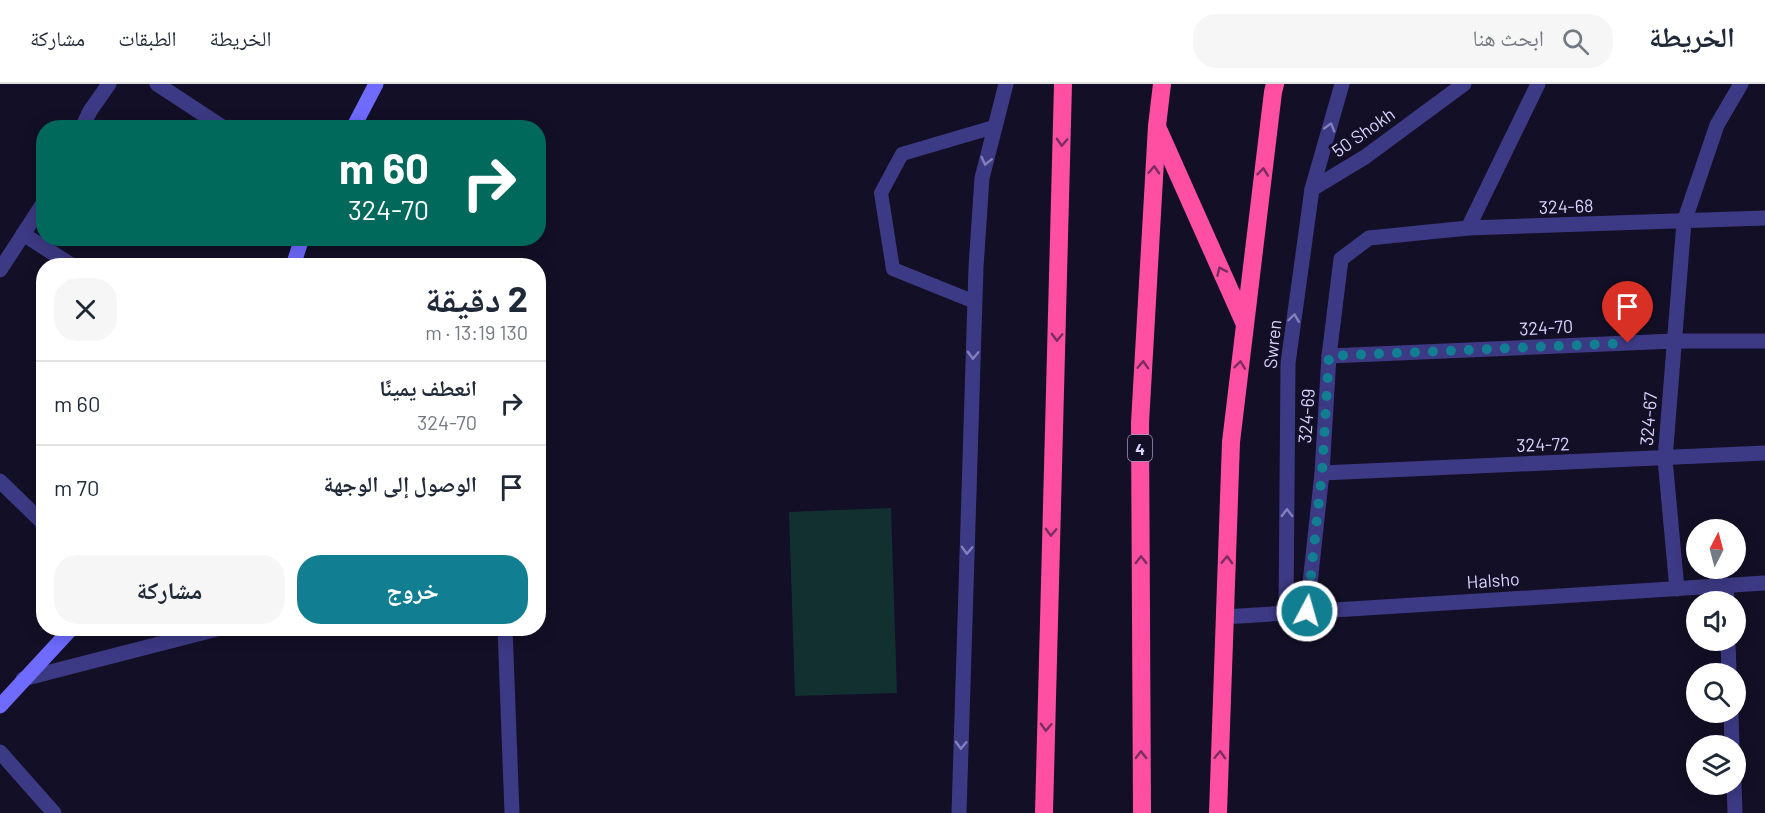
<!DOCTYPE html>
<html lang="ar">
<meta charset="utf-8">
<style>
body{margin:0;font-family:Barlow,"Noto Naskh Arabic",sans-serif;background:#f6f6f7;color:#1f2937;direction:rtl;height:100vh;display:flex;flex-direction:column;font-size:22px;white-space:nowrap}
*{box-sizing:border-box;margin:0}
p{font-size:20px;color:#747a83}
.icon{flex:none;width:33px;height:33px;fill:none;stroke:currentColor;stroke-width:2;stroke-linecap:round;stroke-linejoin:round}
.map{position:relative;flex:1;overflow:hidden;direction:ltr}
.details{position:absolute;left:36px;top:174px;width:510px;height:378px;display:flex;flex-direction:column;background:#fff;border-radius:24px;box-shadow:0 3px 15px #0003;direction:rtl}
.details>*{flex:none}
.banner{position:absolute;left:36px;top:36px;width:510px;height:126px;border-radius:24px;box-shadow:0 3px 15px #0003;direction:rtl;background:#00695c;color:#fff;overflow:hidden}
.needle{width:39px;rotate:6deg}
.fabs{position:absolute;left:1686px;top:435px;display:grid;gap:12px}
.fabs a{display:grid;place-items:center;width:60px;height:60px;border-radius:50%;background:#fff;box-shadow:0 3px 15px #0003;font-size:30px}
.pin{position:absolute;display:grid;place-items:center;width:51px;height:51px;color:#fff;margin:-62px -26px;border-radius:50% 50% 50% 0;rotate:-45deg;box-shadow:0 0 6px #0007}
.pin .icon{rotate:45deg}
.me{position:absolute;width:66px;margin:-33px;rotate:6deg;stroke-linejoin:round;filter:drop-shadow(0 0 4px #0008)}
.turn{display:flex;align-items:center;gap:21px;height:126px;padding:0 18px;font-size:27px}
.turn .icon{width:78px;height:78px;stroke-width:2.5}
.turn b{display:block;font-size:42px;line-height:51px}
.round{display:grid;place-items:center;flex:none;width:63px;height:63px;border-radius:24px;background:#f6f6f7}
.summary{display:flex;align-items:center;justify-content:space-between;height:102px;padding:0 18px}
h1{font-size:36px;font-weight:700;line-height:45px}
.action{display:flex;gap:12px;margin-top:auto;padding:12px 18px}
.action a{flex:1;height:69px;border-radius:24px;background:#117e91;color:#fff;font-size:24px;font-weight:700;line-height:69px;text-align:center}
.action a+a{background:#f6f6f7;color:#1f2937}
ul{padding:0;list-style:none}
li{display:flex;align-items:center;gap:18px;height:84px;padding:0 18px;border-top:2px solid #e0e1e3}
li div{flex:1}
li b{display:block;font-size:22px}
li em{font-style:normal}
header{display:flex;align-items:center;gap:36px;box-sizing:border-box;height:84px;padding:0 30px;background:#fff;border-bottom:2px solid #e0e1e3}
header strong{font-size:28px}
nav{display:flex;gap:33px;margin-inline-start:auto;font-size:21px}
.search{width:420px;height:54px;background:#f6f6f7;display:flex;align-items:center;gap:15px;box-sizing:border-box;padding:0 21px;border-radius:24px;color:#747a83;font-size:22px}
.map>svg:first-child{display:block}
.green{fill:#12302f}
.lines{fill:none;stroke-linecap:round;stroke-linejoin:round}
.lane{stroke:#3d3a85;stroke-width:14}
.street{stroke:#3d3a85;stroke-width:15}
.secondary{stroke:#6f6bff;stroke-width:15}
.highway{stroke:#ff4fa3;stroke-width:18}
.oneway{stroke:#837fbc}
.oneway2{stroke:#7d2c5e}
.route{stroke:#117e91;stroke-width:10;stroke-dasharray:0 18}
.labels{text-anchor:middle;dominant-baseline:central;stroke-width:6;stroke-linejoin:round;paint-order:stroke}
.shield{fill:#130f26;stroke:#9e99be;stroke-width:1.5}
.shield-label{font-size:16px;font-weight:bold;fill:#d9d4ff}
.street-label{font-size:18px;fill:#d9d4ff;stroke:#130f26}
</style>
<header>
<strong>الخريطة</strong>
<div class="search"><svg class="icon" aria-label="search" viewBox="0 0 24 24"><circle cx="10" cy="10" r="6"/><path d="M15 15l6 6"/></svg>ابحث هنا</div>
<nav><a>الخريطة</a><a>الطبقات</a><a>مشاركة</a></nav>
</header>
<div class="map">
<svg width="1765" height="729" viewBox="0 0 1765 729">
<rect width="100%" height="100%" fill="#130f26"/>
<path class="green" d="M891 424 897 609 795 612 789 428Z"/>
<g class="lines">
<path class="lane" d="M975 218 893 185 881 109 902 70 994 43"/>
<g class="street">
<path d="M157 0 224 44"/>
<path d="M82 44 90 27 109 0"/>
<path d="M1312 105 1365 73 1464 0"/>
<path d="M1468 144 1538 0"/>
<path d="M23 150 73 182"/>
<path d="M0 186 44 118"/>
<path d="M1329 272 1674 257H1765"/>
<path d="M1322 389 1765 369"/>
<path d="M0 397 44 440"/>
<path d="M1726 501 1727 518"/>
<path d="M1677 505 1665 375 1684 138 1717 41 1741 0"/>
<path d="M1307 527 1322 389 1329 272 1341 175 1369 154 1468 144 1765 134"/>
<path d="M1286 529 1288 279 1312 105 1342 0"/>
<path d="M1224 533 1765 499"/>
<path d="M505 544 512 729"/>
<path d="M1728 556 1729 590"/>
<path d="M23 595 221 544"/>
<path d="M1731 628 1732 662"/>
<path d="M0 668 54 729"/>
<path d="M1734 700 1735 729"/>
<path d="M959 729 976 183 982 94 1006 0"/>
</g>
<g class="secondary">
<path d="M353 44 376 0"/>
<path d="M293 182 302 154"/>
<path d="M0 622 72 544"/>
</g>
<g class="highway">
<path d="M1158 45 1244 238"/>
<path d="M1044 729 1063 0"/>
<path d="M1142 729 1140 339 1157 42 1162 0"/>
<path d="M1218 729 1231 358 1273 8 1275 0"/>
</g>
</g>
<defs><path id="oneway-chevron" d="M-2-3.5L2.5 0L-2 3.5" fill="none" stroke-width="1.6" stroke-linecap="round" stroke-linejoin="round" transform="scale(1.5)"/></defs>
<g class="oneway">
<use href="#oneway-chevron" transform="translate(1330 43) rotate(-74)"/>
<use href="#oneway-chevron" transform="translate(986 77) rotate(103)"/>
<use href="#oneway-chevron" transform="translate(1294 234) rotate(-82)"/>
<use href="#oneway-chevron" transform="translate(973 271) rotate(92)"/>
<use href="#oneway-chevron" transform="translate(1287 429) rotate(-90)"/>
<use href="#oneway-chevron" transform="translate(967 466) rotate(92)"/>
<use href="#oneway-chevron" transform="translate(961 661) rotate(92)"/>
</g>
<g class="oneway2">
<use href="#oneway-chevron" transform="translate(1062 58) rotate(92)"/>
<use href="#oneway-chevron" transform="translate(1154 86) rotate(-87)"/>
<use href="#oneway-chevron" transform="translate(1263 88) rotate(-83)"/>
<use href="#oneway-chevron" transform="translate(1221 187) rotate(-114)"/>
<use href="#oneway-chevron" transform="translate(1057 253) rotate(92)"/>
<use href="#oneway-chevron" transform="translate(1143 281) rotate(-87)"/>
<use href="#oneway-chevron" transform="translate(1240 281) rotate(-83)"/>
<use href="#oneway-chevron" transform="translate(1051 448) rotate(92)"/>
<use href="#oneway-chevron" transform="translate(1141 476) rotate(-90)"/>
<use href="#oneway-chevron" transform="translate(1227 476) rotate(-88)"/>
<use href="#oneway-chevron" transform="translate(1046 643) rotate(92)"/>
<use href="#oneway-chevron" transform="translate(1141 671) rotate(-90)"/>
<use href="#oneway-chevron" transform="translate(1220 671) rotate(-88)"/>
</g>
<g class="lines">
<path class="route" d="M1307 527 1322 389 1329 272 1628 259"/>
</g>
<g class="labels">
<rect class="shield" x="1128" y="351" width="24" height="26" rx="4.5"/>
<g class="shield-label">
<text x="1140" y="364">4</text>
</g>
<g class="street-label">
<text transform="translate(1363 48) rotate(-35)">50 Shokh</text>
<text transform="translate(1566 122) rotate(-2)">324-68</text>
<text transform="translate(1546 243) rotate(-3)">324-70</text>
<text transform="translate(1272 260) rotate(-84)">Swren</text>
<text transform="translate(1306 332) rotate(-86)">324-69</text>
<text transform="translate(1648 335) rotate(-85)">324-67</text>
<text transform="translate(1543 360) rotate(-2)">324-72</text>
<text transform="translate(1493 496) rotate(-4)">Halsho</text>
</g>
</g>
</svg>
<div class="fabs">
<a><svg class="needle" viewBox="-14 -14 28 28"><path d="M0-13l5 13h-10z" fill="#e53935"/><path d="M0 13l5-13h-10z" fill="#747a83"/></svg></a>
<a><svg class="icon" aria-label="sound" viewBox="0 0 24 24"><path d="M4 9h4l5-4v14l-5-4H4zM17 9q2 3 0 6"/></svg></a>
<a><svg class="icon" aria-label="search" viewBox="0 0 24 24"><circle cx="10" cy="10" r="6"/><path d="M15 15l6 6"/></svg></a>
<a><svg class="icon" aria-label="layers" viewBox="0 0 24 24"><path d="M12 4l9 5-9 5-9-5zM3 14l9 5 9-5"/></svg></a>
</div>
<div class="pin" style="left:1628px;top:259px;background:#d93025"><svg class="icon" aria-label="arrive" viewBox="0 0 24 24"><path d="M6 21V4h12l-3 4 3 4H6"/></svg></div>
<svg class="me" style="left:1307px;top:527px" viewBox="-20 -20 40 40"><circle r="17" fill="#117e91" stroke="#fff" stroke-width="3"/><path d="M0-11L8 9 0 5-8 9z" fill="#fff"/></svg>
<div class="banner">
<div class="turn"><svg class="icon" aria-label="right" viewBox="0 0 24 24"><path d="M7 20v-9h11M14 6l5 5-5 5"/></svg><div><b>60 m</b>324-70</div></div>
</div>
<section class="details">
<div class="summary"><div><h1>2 دقيقة</h1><p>130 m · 13:19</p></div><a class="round"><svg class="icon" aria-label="close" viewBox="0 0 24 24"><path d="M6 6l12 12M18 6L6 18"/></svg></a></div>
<ul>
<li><svg class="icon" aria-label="right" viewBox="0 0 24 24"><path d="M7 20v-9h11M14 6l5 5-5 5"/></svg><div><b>انعطف يمينًا</b><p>324-70</p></div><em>60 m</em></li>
<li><svg class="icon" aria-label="arrive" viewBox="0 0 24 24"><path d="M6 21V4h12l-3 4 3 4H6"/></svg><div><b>الوصول إلى الوجهة</b></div><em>70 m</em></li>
</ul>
<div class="action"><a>خروج</a><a>مشاركة</a></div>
</section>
</div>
